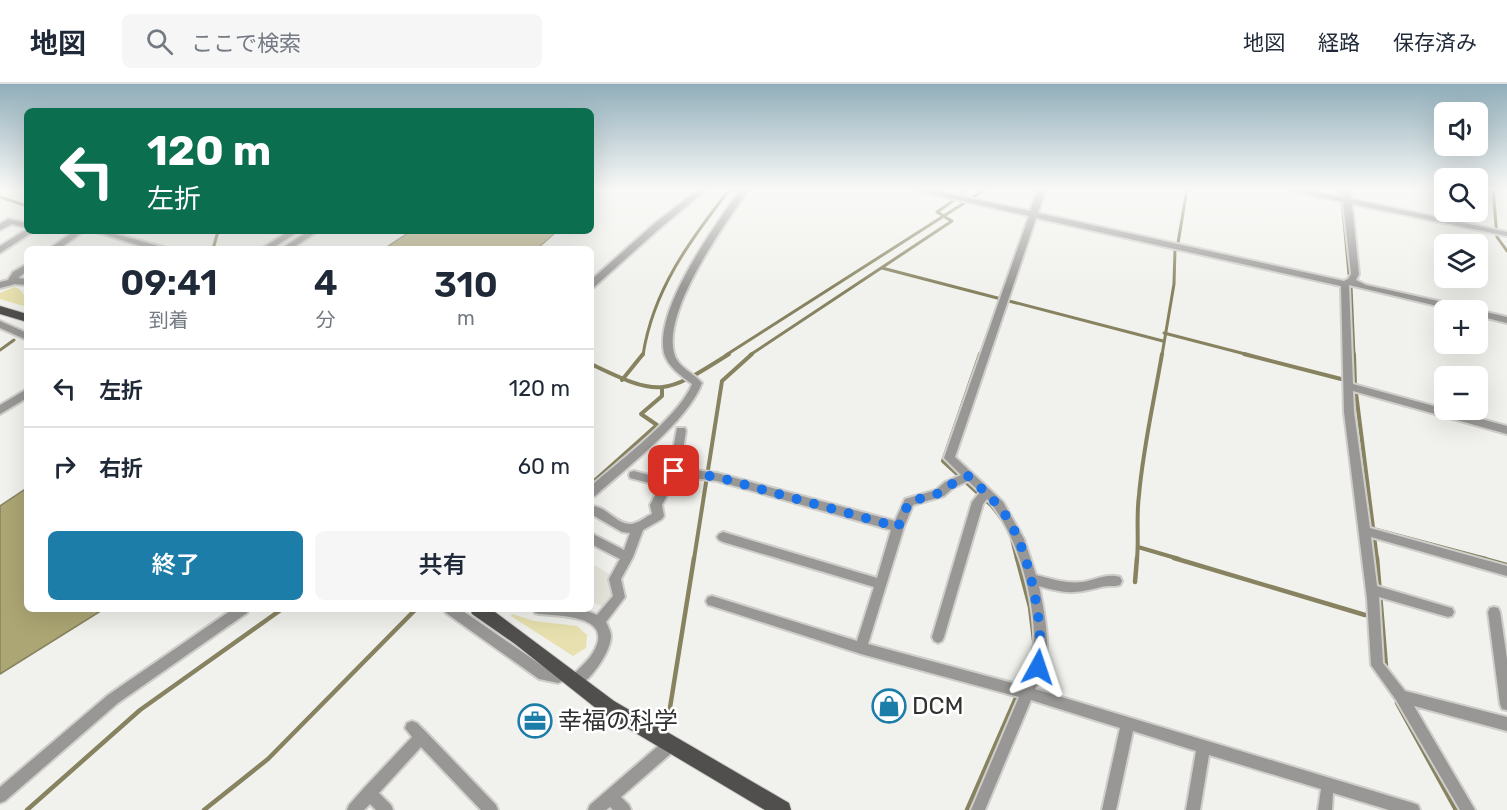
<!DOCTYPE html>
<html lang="ja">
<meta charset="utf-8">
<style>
body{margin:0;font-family:Rubik,"Noto Sans JP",sans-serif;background:#f6f6f7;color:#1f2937;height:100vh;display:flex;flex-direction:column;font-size:22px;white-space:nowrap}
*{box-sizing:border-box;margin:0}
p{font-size:20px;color:#747a83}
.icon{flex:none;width:33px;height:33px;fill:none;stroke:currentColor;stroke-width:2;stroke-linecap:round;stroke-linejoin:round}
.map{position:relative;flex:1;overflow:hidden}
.drawer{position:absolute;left:24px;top:162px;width:570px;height:366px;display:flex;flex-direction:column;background:#fff;border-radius:9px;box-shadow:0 6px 24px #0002}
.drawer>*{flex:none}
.top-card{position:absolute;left:24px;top:24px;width:570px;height:126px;border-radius:9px;box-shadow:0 6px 24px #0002;background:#0b6e4f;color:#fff;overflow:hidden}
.controls{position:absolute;left:1434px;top:18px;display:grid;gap:12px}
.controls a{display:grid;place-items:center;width:54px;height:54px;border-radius:9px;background:#fff;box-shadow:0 6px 24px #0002;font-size:30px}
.pin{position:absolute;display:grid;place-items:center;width:51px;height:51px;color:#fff;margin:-26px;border-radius:12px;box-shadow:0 3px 9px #0006}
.me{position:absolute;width:66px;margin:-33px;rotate:5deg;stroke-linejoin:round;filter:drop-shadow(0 0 4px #0008)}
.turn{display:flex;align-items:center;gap:21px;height:126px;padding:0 24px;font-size:27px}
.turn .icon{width:78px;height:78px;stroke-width:2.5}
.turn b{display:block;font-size:42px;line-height:51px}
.eta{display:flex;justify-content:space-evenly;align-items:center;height:102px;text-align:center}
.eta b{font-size:36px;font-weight:600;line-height:42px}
.cta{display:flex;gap:12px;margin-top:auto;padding:12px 24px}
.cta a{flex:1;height:69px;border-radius:9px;background:#1d7da9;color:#fff;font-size:24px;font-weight:600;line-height:69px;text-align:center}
.cta a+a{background:#f6f6f7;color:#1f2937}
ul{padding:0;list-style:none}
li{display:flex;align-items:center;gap:18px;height:78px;padding:0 24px;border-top:2px solid #e0e1e3}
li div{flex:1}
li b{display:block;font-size:22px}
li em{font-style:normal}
header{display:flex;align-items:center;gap:36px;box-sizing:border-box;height:84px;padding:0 30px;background:#fff;border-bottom:2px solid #e0e1e3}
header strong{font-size:28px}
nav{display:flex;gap:33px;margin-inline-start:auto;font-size:21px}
.search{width:420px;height:54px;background:#f6f6f7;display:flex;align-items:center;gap:15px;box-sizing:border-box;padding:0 21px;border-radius:9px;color:#747a83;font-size:22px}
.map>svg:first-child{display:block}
.built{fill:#e6e5db}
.green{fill:#e8e1af}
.water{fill:#aca674;stroke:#878360;stroke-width:1.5}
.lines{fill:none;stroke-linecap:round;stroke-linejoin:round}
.stream-far2{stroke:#878360;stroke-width:3}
.stream-far1{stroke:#878360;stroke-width:4}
.stream{stroke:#878360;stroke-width:4.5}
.minor-casing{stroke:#cfcecb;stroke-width:4}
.major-casing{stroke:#cfcecb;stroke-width:2}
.minor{fill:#989796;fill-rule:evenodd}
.major{fill:#504f4d;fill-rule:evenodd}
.route{stroke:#1a73e8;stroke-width:10;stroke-dasharray:0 18}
.labels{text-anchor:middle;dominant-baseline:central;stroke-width:5;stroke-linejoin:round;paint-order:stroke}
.near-poi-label{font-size:24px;fill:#323130;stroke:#fff;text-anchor:start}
</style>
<header>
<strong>地図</strong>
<div class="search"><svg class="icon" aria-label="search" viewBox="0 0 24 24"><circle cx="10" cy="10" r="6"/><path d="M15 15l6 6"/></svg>ここで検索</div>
<nav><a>地図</a><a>経路</a><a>保存済み</a></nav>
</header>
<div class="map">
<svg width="1507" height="726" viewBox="0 0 1507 726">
<rect width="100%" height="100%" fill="#f1f1ed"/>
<path class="built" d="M591 479 611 491 617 508 608 520 602 522 591 518Z"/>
<g class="green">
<path d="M14 203C23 205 27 215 27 223L0 215V209Z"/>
<path d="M512 530 534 537 577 542 587 551 586 564 573 572 511 532Z"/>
</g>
<g class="water">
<path d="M411 147H557L537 165H384Z"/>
<path d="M27 404V525H104L0 590V422Z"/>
</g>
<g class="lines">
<g class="stream-far2">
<path d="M1339 105 1341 112"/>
<path d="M1493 105 1497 153 1507 167"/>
<path d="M961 110 970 105"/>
<path d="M0 113 27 122"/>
<path d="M1342 116 1349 190"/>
<path d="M944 132 937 128 957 114"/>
<path d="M106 147 120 151"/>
<path d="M1178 159 1187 105"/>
<path d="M153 160 170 165"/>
<path d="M213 165 218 147"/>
<path d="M261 165 269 160"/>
<path d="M882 184 1163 257"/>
<path d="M1351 203 1354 271"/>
<path d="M1164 249 1249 271"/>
<path d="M0 266 14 256"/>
<path d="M643 271C653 206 690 156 730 105"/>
<path d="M726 271 986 105"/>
<path d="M750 271 952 137 943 132"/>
<path d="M980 271 1024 148"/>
<path d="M1162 271 1174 200 1175 165"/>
</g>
<g class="stream-far1">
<path d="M980 270 943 377 992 422 1002 435"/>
<path d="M1244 270 1341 295"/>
<path d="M1354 270 1355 301 1377 475"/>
<path d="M591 280C661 314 664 311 729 270"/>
<path d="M622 296 643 270"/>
<path d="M591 400 657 341 641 330 662 312V305"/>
<path d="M1373 445 1486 475"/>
<path d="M1012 455 1017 475"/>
<path d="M1138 463 1179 475"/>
<path d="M694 475 722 297 752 270"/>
<path d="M1137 475C1139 454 1136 433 1139 411 1143 364 1154 317 1162 270"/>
</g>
<g class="stream">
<path d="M1017 474 1030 523 1034 556"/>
<path d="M1174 474 1365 531"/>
<path d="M1377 474 1386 582"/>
<path d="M1481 474 1507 481"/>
<path d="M1135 498 1137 474"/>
<path d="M1397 619 1456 726"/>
<path d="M668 636 694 474"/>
<path d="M27 726 140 626 282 525"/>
<path d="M204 726 268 675 416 525"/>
<path d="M967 726 1022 600 1034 563"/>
</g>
<g class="minor-casing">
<g id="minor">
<path d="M699 105H707L660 144 594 203 591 204V196L654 140Z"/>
<path d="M741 105H749C724 141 663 225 674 269 677 283 694 289 702 299 688 337 626 384 595 412L591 413V402C618 378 680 332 692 300 681 292 668 283 664 269 654 225 716 140 741 105Z"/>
<path d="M915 105H927L1030 127 1038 105H1046L1038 129 1344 197 1348 195 1351 190 1343 118 1291 107 1287 105H1300L1343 113 1342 105H1350L1351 115 1507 148V152L1352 120 1359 190 1356 196 1366 201 1465 223 1470 226H1454L1349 201 1353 300 1507 342V350L1353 307 1354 328 1370 444 1507 482V492L1371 453 1377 502 1448 523 1452 524 1454 528 1452 532 1448 533 1379 513 1383 579 1405 607 1507 633V647L1414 622 1475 726H1460L1396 616 1371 581 1367 515 1344 328 1341 202 1036 134 955 373 1003 418 1024 455 1036 491C1051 495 1067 500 1083 498 1096 496 1107 489 1120 493L1122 497 1120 501C1114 503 1108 501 1101 503 1074 510 1066 510 1039 502 1044 527 1051 557 1044 583 1043 590 1038 598 1035 605L1413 719 1418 721 1420 726H1389L1333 709 1332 726H1318L1321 705 1209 671 1200 726H1186L1196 667 1133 647 1116 726H1102L1120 644 1031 616 985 726H971L1019 613 861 570 712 522 708 521 706 517 708 513 712 512 857 557 874 503 723 458 719 456 717 453 719 450 723 448 877 494 891 446 717 397 677 392 662 421 664 432 662 435 643 446 633 473 621 495 625 513 606 538C608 542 611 548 611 552 611 568 589 599 575 604L570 602 568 598 570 594C578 585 590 576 595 565 612 531 559 532 539 530L535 529 533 525H582L597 531 613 512 609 495 620 475 591 460V449L624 466 630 449 622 448 591 430V422C605 421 616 440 630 440 638 440 645 433 652 430L650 421 660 402 630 394 629 391 630 388 634 387 664 395 669 387 677 344H685L686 347 680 384 717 389 895 437 905 415 936 406 945 398 961 391 944 374 1029 132 919 107ZM968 397 980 408 972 418 932 553 934 557 938 559 942 557 944 553 983 420 987 415C1020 451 1041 533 1032 580 1031 587 1027 595 1024 602L868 560 904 443 913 421 944 412 953 404Z"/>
<path d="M8 135 27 139V144L12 140 0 146V140Z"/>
<path d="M27 145V147H34L0 169V162Z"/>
<path d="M74 147H84L59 165H49Z"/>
<path d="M93 147H106L162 163 163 165H150Z"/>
<path d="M289 147H299L271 165H261Z"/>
<path d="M308 147H318L291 165H281Z"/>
<path d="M27 180V187L18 194 27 195V201L15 200 0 204V198L8 196 13 188Z"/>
<path d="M1476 226H1478L1507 233V239L1478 232Z"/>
<path d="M0 237 27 249V256L0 244Z"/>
<path d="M27 305V314L0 330V321Z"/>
<path d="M1494 523 1498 524 1500 528 1507 575V626L1502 625 1500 620 1488 528 1490 524Z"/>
<path d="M233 525H249L247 529 118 619 5 717 0 719V703L108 611Z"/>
<path d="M444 525H460L547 585 558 587 565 584 570 586 571 590 570 594 558 599 539 595 446 529Z"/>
<path d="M412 637 417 639 426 648 496 721 498 726H481L421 663 379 709 391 721 393 726H376L370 720 364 726H347L349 721 364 704 412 653 405 644 407 639Z"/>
<path d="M670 654 675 656 677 661 675 666 621 713 629 721 631 726H613L610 723 606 726H588L590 721 665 656Z"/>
</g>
</g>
<g class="major-casing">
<g id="major">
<path d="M0 222 27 230V238L0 230Z"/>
<path d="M470 525H491L614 617 789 719 791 726H765L602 629 515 560 472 530Z"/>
</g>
</g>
<use href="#minor" class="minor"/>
<use href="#major" class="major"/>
</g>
<linearGradient id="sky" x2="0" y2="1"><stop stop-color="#90aeba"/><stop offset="0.51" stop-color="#f9f9f7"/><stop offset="1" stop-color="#f9f9f7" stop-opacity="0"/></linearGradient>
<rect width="1507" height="206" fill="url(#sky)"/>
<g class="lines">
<path class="route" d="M674 387 717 393 898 443 909 418 940 409 950 401 968 392C985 408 1003 423 1013 444 1030 476 1046 547 1038 583"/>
</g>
<defs>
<g id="shop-ring" transform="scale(1.725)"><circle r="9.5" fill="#fff" stroke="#1d7da9" stroke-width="1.5"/><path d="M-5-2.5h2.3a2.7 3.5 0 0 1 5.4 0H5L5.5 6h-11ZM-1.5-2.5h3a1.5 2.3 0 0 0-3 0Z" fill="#1d7da9"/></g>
<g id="office-ring" transform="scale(1.725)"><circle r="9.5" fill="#fff" stroke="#1d7da9" stroke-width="1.5"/><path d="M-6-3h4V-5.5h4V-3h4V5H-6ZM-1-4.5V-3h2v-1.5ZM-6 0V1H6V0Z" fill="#1d7da9"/></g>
</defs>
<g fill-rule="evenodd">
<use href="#shop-ring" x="889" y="622"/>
<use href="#office-ring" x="535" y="637"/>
</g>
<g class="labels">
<g class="near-poi-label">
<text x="912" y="622">DCM</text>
<text x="558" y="637">幸福の科学</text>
</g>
</g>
</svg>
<div class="controls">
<a><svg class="icon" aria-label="sound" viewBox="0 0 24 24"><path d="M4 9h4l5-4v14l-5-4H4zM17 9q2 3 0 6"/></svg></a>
<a><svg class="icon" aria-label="search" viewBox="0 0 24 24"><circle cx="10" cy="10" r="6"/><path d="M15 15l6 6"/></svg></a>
<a><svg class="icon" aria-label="layers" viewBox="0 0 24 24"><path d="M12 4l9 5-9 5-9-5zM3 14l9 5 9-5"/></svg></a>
<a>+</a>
<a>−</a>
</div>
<div class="pin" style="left:674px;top:387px;background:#d93025"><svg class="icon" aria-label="arrive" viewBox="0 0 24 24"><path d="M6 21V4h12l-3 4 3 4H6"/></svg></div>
<svg class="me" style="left:1038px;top:583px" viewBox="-20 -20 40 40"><path d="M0-17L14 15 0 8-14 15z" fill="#1a73e8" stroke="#fff" stroke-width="4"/></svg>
<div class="top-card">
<div class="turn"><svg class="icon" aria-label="left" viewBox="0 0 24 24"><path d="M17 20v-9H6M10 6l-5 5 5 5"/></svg><div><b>120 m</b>左折</div></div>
</div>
<section class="drawer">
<div class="eta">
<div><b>09:41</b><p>到着</p></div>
<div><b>4</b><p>分</p></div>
<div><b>310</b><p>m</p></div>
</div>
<ul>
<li><svg class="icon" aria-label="left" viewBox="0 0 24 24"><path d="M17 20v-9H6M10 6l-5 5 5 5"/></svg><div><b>左折</b></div><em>120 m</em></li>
<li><svg class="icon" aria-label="right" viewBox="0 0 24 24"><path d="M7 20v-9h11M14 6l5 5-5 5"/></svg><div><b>右折</b></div><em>60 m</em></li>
</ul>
<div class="cta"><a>終了</a><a>共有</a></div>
</section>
</div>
